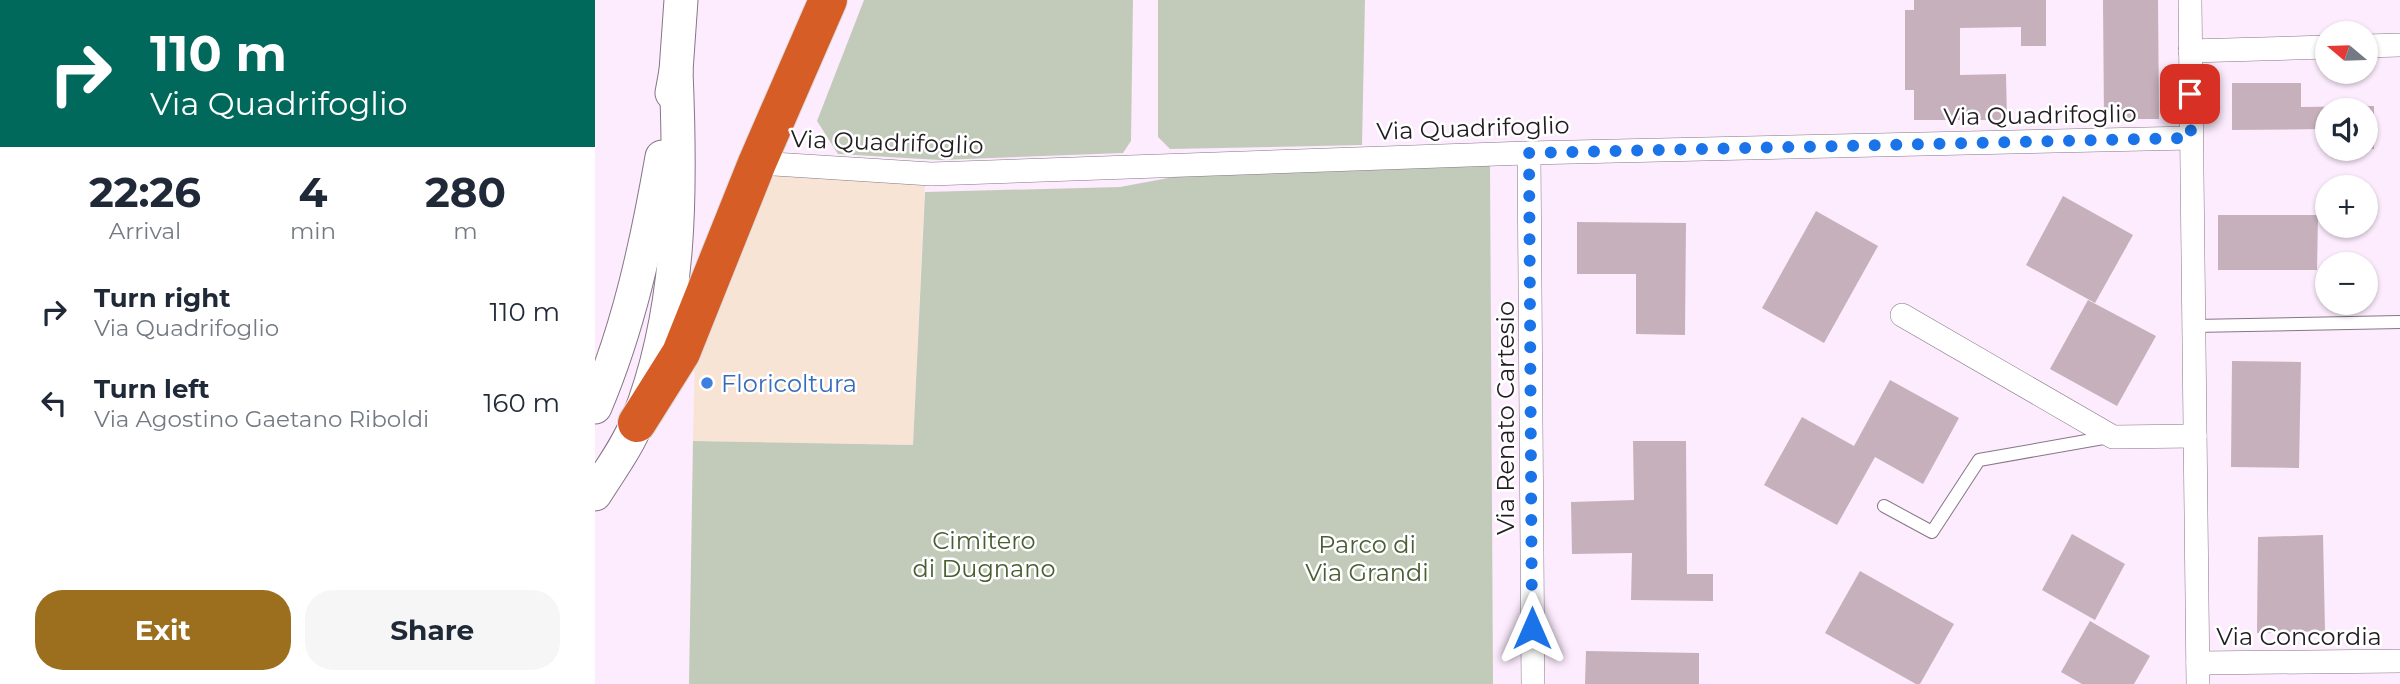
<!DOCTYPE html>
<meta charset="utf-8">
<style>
body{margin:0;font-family:Montserrat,sans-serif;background:#f6f6f7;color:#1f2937;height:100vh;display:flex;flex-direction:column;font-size:26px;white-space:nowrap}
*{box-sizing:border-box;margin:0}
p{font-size:23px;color:#747a83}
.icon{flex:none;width:38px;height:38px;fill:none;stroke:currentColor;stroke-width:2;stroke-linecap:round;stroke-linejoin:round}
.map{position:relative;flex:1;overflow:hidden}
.details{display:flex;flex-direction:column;background:#fff;width:595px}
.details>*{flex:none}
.hud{background:#00695c;color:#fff;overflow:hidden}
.needle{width:46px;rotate:289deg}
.controls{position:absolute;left:1720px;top:21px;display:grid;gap:14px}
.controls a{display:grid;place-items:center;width:63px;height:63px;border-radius:50%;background:#fff;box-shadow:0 2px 5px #0004;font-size:35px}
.pin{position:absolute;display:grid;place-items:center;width:60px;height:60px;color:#fff;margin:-30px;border-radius:14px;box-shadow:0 4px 10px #0006}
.me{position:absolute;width:77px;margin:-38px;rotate:0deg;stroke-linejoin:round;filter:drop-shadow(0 0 5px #0008)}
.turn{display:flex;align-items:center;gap:24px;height:147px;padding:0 35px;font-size:32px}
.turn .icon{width:91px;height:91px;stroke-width:2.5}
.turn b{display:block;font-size:49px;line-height:60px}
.eta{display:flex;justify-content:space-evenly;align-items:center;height:119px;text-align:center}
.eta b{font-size:42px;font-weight:700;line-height:49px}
.action{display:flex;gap:14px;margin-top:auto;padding:14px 35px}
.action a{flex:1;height:80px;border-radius:28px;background:#9b6f1e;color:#fff;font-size:28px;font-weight:700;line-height:80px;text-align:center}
.action a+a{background:#f6f6f7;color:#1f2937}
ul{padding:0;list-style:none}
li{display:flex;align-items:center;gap:21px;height:91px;padding:0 35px}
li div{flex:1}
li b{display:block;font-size:26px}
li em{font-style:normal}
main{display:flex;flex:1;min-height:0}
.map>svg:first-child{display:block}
.commercial{fill:#f8e4d5}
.green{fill:#c2cbba}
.building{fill:#c6b0bb;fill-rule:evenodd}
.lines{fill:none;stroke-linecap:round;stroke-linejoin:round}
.lane-casing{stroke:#857686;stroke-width:14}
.street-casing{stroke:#857686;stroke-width:24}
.secondary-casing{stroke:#857686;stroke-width:35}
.highway-casing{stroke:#dcdbdc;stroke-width:40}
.lane{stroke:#fff;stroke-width:12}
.street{stroke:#fff;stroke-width:23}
.secondary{stroke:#fff;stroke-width:33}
.highway{stroke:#d65d26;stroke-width:38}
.route{stroke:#1a73e8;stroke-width:12;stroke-dasharray:0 21.6}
.shop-dot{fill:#3f7fe0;stroke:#fff;stroke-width:2.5}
.labels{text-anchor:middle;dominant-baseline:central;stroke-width:5;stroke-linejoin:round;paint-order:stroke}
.street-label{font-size:24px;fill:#221c22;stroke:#fff}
.shop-label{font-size:24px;fill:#366cbe;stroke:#fff;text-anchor:start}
.park-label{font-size:24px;fill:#495f33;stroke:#fff}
</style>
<main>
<section class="details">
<div class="hud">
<div class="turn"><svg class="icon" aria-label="right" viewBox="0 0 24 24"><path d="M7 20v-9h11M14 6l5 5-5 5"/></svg><div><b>110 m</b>Via Quadrifoglio</div></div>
</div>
<div class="eta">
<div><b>22:26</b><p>Arrival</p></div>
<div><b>4</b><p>min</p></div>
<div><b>280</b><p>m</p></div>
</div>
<ul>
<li><svg class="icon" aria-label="right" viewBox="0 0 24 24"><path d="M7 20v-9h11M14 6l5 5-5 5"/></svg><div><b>Turn right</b><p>Via Quadrifoglio</p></div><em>110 m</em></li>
<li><svg class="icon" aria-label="left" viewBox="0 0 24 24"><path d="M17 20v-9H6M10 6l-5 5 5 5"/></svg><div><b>Turn left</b><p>Via Agostino Gaetano Riboldi</p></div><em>160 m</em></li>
</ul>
<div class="action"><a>Exit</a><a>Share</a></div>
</section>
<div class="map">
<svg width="1805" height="684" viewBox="0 0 1805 684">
<rect width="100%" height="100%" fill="#fcecfd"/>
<path class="commercial" d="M177 175 330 182 318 445 98 441 100 354 132 292Z"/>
<g class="green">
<path d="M269 0H538L536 141 528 153 345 160 243 154 222 121Z"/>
<path d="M563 0H770L767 145 575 149 563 137Z"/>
<path d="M895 165 898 684H94L98 441 318 445 330 192 525 187 584 176Z"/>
</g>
<g class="building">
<path d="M1319 0H1451V46H1426V27L1365 28V75L1411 74 1412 120H1319V90H1310V10H1319Z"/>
<path d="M1508 0H1563L1564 119H1509Z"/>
<path d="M1637 83H1706V107L1779 106V149H1729V129L1637 130ZM1732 110H1771V149H1732Z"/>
<path d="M1468 196 1538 235 1500 303 1431 265Z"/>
<path d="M1221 211 1283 246 1229 343 1167 308Z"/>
<path d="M1623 215H1723L1722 270H1623Z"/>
<path d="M982 222 1091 223 1090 335 1041 334V274H982Z"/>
<path d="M1493 300 1561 336 1522 406 1455 369Z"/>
<path d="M1637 361 1706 362 1704 468 1636 467Z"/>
<path d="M1295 380 1364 418 1328 484 1280 457 1242 525 1169 485 1207 417 1259 446Z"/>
<path d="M1038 441H1091L1092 574H1118V601L1036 600 1037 553 977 554 976 502 1039 500Z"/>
<path d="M1477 534 1530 564 1500 620 1447 590Z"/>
<path d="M1728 535 1730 631 1662 633 1663 537Z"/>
<path d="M1265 571 1359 624 1325 684H1321L1230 633Z"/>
<path d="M1495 621 1555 656 1539 684H1487L1466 672Z"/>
<path d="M991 651 1104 653V684H990Z"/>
</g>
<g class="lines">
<g class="lane-casing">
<g id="lane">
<path d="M1599 326 1805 322"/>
<path d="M1289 506 1337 532 1384 460 1514 437"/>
</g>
</g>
<g class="street-casing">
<g id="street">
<path d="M1595 0 1603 684"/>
<path d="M1771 46 1805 45"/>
<path d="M1595 51 1732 47"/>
<path d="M934 153 938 684"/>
<path d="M162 163 336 174 934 153 1596 138"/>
<path d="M1307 315 1518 437 1600 436"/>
<path d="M1603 663 1805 661"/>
</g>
</g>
<g class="secondary-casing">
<g id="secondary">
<path d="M77 93 81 71 86 0"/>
<path d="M0 407C34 327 52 243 67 157"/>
<path d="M0 494C15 470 33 446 43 420 87 309 86 188 81 71"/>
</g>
</g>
<g class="highway-casing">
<path id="highway" d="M42 423 86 353 162 163 233 0"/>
</g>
<use href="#lane" class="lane"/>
<use href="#street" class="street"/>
<use href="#secondary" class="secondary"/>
<use href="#highway" class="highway"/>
</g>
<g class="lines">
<path class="route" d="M937 628 934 153 1596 138 1595 94"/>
</g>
<circle class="shop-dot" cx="112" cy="383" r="7"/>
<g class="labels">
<g class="street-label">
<text transform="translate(1445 115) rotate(-1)">Via Quadrifoglio</text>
<text transform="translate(878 128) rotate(-2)">Via Quadrifoglio</text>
<text transform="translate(292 142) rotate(2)">Via Quadrifoglio</text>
<text transform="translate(910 418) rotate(-90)">Via Renato Cartesio</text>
<text x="1704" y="636">Via Concordia</text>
</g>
<g class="shop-label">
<text x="126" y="383">Floricoltura</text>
</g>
<g class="park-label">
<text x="389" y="540">Cimitero<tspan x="389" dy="28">di Dugnano</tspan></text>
<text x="772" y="544">Parco di<tspan x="772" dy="28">Via Grandi</tspan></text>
</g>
</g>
</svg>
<div class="controls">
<a><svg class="needle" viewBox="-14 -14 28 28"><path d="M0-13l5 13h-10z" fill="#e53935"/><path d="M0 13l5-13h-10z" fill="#747a83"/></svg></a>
<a><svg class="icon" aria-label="sound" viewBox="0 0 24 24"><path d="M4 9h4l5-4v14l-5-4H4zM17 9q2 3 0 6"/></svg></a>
<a>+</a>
<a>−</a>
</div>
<div class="pin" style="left:1595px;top:94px;background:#d93025"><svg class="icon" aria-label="arrive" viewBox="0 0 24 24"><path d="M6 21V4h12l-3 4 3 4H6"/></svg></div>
<svg class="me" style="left:937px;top:628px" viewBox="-20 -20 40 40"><path d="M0-17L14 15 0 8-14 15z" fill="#1a73e8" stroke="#fff" stroke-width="4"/></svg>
</div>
</main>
